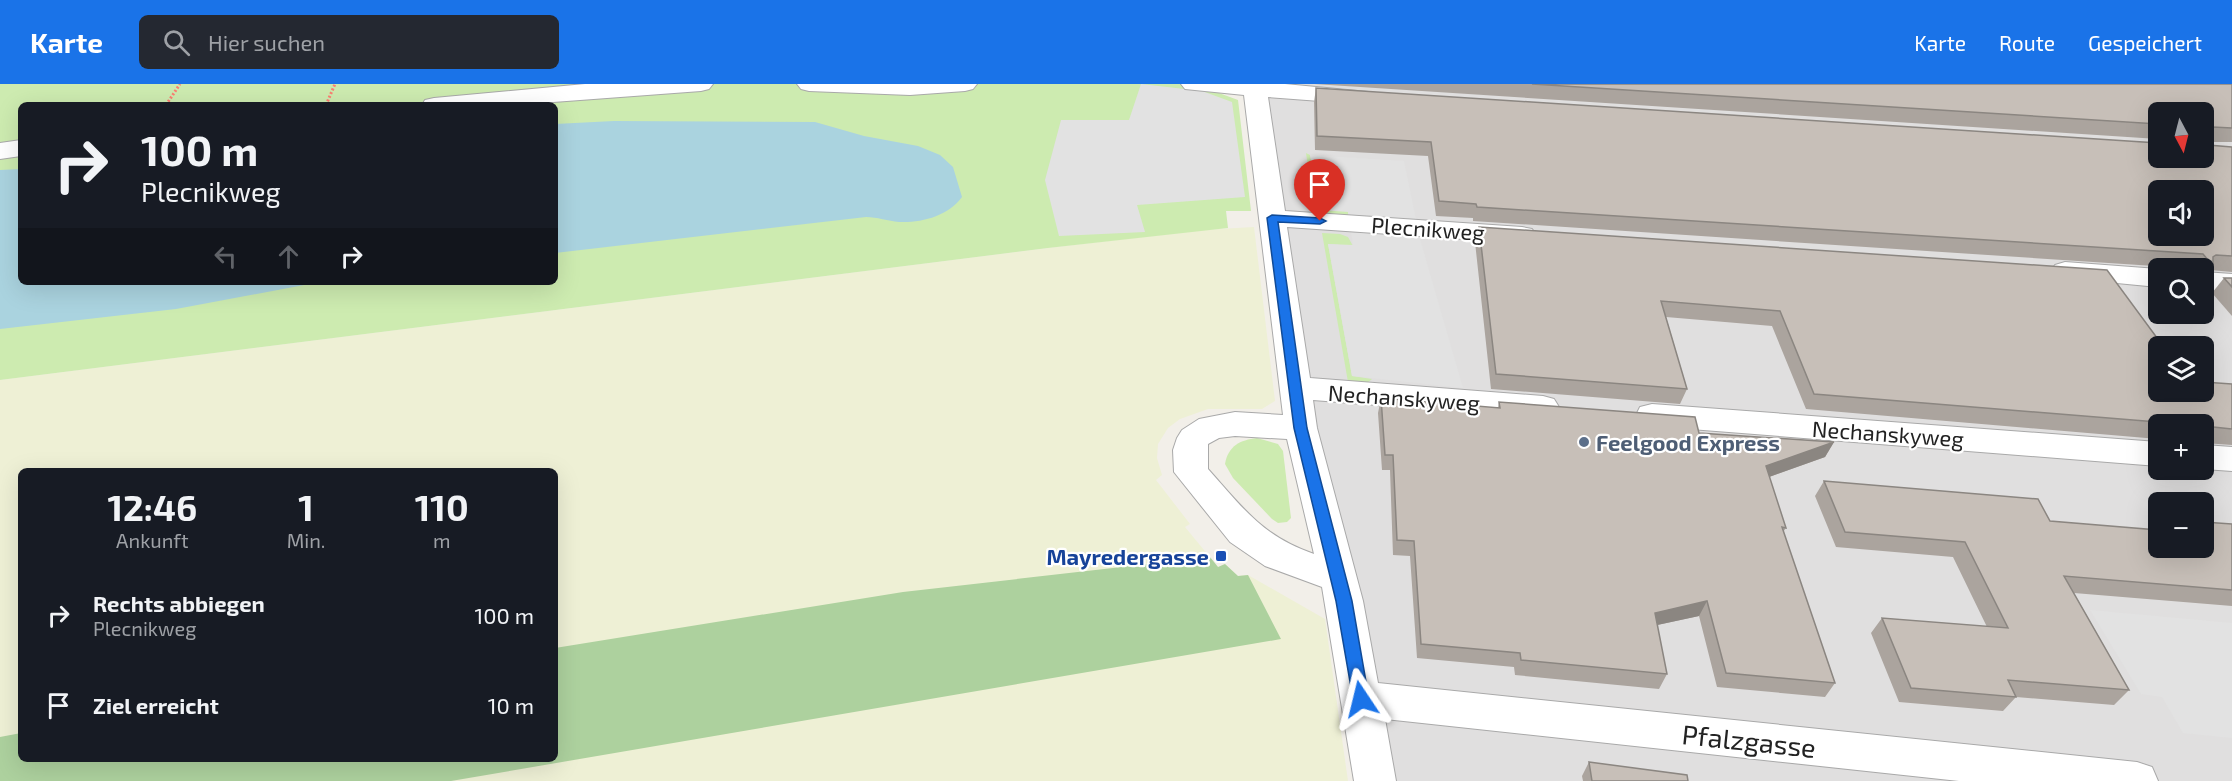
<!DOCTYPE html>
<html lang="de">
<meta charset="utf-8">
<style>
body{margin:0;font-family:"Exo 2",sans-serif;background:#242831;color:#f1f3f6;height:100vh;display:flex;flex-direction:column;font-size:22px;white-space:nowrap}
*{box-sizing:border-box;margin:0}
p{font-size:20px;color:#9ea1a6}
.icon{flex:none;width:33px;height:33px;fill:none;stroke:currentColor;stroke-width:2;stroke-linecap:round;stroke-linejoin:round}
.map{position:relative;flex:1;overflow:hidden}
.details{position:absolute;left:18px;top:384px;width:540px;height:294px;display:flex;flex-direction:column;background:#171b24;border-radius:9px;box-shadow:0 6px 24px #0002}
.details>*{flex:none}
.banner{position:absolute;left:18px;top:18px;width:540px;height:183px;border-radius:9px;box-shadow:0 6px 24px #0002;background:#171b24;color:#f1f3f6;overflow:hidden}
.needle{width:39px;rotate:173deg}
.buttons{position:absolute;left:2148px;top:18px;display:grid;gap:12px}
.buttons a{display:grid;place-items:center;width:66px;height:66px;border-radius:9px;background:#171b24;box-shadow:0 6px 24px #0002;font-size:30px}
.pin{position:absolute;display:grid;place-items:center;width:51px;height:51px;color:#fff;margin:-62px -26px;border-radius:50% 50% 50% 0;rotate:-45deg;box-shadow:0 0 6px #0007}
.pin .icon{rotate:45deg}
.me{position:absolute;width:66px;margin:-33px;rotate:350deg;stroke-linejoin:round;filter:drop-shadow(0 0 4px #0008)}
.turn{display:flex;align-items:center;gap:21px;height:126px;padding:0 24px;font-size:27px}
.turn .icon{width:78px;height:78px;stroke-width:2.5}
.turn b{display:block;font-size:42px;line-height:51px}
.lanes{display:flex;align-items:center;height:57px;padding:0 24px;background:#0003;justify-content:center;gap:30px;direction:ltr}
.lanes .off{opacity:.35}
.eta{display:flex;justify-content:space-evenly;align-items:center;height:102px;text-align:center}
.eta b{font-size:36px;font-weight:700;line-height:42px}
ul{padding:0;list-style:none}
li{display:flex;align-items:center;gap:18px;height:90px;padding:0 24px}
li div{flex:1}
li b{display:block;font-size:22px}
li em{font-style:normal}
header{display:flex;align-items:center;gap:36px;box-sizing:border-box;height:84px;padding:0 30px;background:#1a73e8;color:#fff}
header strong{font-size:28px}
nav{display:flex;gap:33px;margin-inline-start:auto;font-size:21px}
.search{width:420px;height:54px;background:#242831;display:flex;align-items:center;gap:15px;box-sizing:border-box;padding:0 21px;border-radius:9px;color:#9ea1a6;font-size:22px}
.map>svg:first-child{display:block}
.residential{fill:#e0dfdf;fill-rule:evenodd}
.farmland{fill:#eef0d5;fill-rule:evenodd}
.grass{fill:#cdebb0;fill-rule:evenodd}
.forest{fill:#add19e}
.parking{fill:#e2e2e2}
.water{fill:#aad3df}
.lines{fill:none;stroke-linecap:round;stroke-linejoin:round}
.minor-casing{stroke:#a9a9a9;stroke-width:2}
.path{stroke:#fa8072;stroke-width:3;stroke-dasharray:2 2;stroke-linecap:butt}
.minor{fill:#fff;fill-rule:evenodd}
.wall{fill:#aba49e}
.shaded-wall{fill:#8b8681}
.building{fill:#c7bfb8;stroke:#8b8681;stroke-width:1.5;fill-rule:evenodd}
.route{fill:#1a73e8;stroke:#114b97;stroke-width:1.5}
.service-dot{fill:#5c6f8a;stroke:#fff;stroke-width:2}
.transit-dot{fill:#1a4fb4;stroke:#fff;stroke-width:2}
.labels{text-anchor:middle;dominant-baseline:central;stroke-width:4.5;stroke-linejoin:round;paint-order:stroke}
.street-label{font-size:22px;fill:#222;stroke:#fff}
.service-label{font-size:22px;font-weight:bold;fill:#4e5e75;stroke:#fff;text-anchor:start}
.transit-label{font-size:22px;font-weight:bold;fill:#164399;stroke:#fff;text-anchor:end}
.near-street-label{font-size:27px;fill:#222;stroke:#fff}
</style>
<header>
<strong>Karte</strong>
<div class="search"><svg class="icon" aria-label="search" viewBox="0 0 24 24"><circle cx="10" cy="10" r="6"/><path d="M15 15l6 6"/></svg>Hier suchen</div>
<nav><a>Karte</a><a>Route</a><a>Gespeichert</a></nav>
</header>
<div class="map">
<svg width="2232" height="697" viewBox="0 0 2232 697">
<rect width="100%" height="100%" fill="#f2efe9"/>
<path class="residential" d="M1254 0H2232V697H1375ZM2158 28H2204V74H2158ZM2158 106H2204V152H2158ZM2158 184H2204V230H2158ZM2158 262H2204V308H2158ZM2158 340H2204V386H2158ZM2158 418H2204V464H2158Z"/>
<path class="farmland" d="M1254 143 1275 317 1262 325H1208L1180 335 1168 344 1158 360 1157 374 1162 391 1156 396 1190 440 1185 443 1218 483 1225 480 1238 492 1248 491 1325 535 1348 697H0V296L1048 164 1202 146ZM21 387H555V675H21Z"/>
<g class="grass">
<path d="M0 0H1219V9L1238 16 1251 127H1226L1228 144 1048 164 0 296ZM21 21H555V198H21Z"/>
<path d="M1306 69 1310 71 1321 126 1348 127V131L1315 130Z"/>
<path d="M1322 149 1340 150 1348 153 1353 162 1328 160 1352 292 1372 295 1367 299 1348 298Z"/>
<path d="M1257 354 1278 360 1283 367 1291 434 1287 438 1278 439 1272 435 1233 394 1225 380C1228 362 1240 356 1257 354Z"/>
</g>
<path class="forest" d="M1210 473 1218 483 1225 480 1238 492 1248 491 1281 555 451 697H0V653L21 649V675H555V564L903 508Z"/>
<g class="parking">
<path d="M1141 0 1202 7 1232 18 1245 113 1137 121 1145 148 1059 152 1045 96 1061 36H1129Z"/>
<path d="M1310 71 1404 77 1420 155 1463 304 1352 292 1328 160 1353 161 1348 128 1321 126Z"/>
<path d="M2090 526 2232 539V654L2183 649 2162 613 2141 610Z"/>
</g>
<g class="water">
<path d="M614 37 815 38 864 52 918 62 940 71 953 83 962 113C948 132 922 139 899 138 888 137 877 133 866 133L555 169V40Z"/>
<path d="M21 85V198H320L176 225 0 245V86Z"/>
</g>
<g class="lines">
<g class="minor-casing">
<g id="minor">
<path d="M585 0H713L709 5 701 7 513 21H422L425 16 434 14Z"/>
<path d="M797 0H977L973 5 965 7 910 11 809 7 801 5Z"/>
<path d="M1181 0H1285L1368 8 1372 13 1368 18 1360 20 1268 13 1285 127 1522 143 1532 145 1536 151 1532 157 1522 159 1287 143 1310 294 1543 312 1554 315 1559 323 1554 331 1543 334 1313 316 1317 344 1363 517 1378 599 2137 678 2152 683 2158 697H1959L1385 635 1396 697H1354L1322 503 1265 482 1230 458 1174 388 1173 366 1177 354 1182 346 1199 335 1235 328 1283 331 1244 11 1185 5ZM1235 352 1287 355 1314 470C1262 452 1243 424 1208 385V360L1219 354Z"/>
<path d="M21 56V72L0 75V59Z"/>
<path d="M2065 178 2158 185V203L2055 193 2051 187 2055 181Z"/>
<path d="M2204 188 2232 190V208L2204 206Z"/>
<path d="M1652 320 2158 358V382L1652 342 1640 339 1636 331 1640 323Z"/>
<path d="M2204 361 2232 363V387L2204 385Z"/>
</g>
</g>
<g class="path">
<path d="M166 21 180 0"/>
<path d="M326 21 335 0"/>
</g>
<use href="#minor" class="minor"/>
</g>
<g class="wall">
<path d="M1314 0H2232V58H2212L2209 61 2232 63V188L2210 186 2204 195V184H2185L1473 137V134L1436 132 1428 72 1315 66 1314 18 1316 4 2204 74 2158 28V55Z"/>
<path d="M1479 143 2158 308 2232 300V361L2204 359V340H2158V355L1806 325 1772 242 1666 233 1687 305 1680 320 1491 305 1475 158Z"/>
<path d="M2224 194H2232V232L2212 209Z"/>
<path d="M1381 314 1498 324 1499 318 1699 349 1834 358 1825 373 1769 393 1786 444 1783 448 1835 599 1825 613 1717 603 1699 532 1657 541 1667 590 1659 605 1515 591 1514 583 1417 574 1410 472 1393 471 1390 386H1382L1378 329Z"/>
<path d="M1824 397 2050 437 2158 464 2232 440V522L2074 509 2129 606 2114 621 2016 613 2003 627 1899 618 1871 549 1882 534 1987 543 1953 473 1836 463 1815 412Z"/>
<path d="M1589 678 1688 697H1583L1582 692Z"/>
</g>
<g class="shaded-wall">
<path d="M1834 358 1825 373 1758 397 1766 382Z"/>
<path d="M1707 517 1699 532 1648 543 1655 529Z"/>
</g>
<g class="building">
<path d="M1532 0H2232V44L2213 43 2212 57 2208 58V61L2232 63V172L2216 171 2213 173V182L2203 170 1477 123 1476 120 1439 117 1431 58 1317 52 1316 4 2158 59V74H2204V28H2158V40ZM2158 106H2204V152H2158Z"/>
<path d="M1479 143 2107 186 2163 262H2158V308H2204V298L2232 300V345L2204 342V340H2182L1814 310 1780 227 1661 217 1687 305 1496 290Z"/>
<path d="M2224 194H2232V203Z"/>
<path d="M1381 314 1500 324 1499 318 1695 333 1699 349 1834 358 1766 382 1786 444 1782 443 1835 599 1726 589 1707 517 1655 529 1667 590 1521 576 1520 569 1421 560 1414 457 1397 456 1393 371H1385Z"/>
<path d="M1824 397 2038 415 2050 437 2158 446V464H2204V438L2232 440V506L2064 492 2129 606 2008 596 2016 613 1911 604 1882 534 2008 544 1965 458 1845 448Z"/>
<path d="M1589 678 1687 691 1688 697H1592Z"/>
</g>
<path class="route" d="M1272 131 1320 134 1326 137 1320 140 1278 138 1307 344 1352 517 1369 615 1367 620 1361 622 1355 620 1353 615 1336 517 1294 344 1267 134Z"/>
<circle class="service-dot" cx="1584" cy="358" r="6"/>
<rect class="transit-dot" x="1215" y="466" width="12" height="12" rx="3"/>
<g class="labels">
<g class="street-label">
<text transform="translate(1428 144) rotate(4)">Plecnikweg</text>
<text transform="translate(1404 313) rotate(4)">Nechanskyweg</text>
<text transform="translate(1888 349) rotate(4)">Nechanskyweg</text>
</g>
<g class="service-label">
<text x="1596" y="358">Feelgood Express</text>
</g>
<g class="transit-label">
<text x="1209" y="472">Mayredergasse</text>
</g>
<g class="near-street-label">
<text transform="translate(1749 656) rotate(6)">Pfalzgasse</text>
</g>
</g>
</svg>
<div class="buttons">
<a><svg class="needle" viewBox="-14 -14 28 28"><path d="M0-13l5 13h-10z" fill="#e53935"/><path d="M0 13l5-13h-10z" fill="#9ea1a6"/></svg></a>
<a><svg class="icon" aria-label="sound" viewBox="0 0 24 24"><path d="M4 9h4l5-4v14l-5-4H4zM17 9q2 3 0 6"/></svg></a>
<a><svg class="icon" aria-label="search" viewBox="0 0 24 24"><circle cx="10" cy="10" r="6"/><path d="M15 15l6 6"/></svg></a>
<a><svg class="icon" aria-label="layers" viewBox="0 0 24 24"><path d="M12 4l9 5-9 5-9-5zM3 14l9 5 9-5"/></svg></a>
<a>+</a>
<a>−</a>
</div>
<div class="pin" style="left:1320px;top:137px;background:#d93025"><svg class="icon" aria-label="arrive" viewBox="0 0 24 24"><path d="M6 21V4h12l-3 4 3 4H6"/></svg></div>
<svg class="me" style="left:1361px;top:615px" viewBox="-20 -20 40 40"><path d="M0-17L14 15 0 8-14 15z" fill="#1a73e8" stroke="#fff" stroke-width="4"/></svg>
<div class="banner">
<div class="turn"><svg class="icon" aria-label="right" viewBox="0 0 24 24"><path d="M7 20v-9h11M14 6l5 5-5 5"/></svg><div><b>100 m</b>Plecnikweg</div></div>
<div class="lanes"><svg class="icon off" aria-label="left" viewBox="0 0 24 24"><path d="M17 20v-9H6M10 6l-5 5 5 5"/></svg><svg class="icon off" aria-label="ahead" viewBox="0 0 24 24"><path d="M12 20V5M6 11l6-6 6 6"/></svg><svg class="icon" aria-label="right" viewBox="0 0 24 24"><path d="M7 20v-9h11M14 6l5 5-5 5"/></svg></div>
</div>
<section class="details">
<div class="eta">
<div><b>12:46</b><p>Ankunft</p></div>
<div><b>1</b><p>Min.</p></div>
<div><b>110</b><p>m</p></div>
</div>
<ul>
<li><svg class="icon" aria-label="right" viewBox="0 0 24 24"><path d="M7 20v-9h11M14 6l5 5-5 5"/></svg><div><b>Rechts abbiegen</b><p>Plecnikweg</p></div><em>100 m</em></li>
<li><svg class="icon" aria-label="arrive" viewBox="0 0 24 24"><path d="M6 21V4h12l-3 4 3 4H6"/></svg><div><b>Ziel erreicht</b></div><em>10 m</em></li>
</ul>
</section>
</div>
